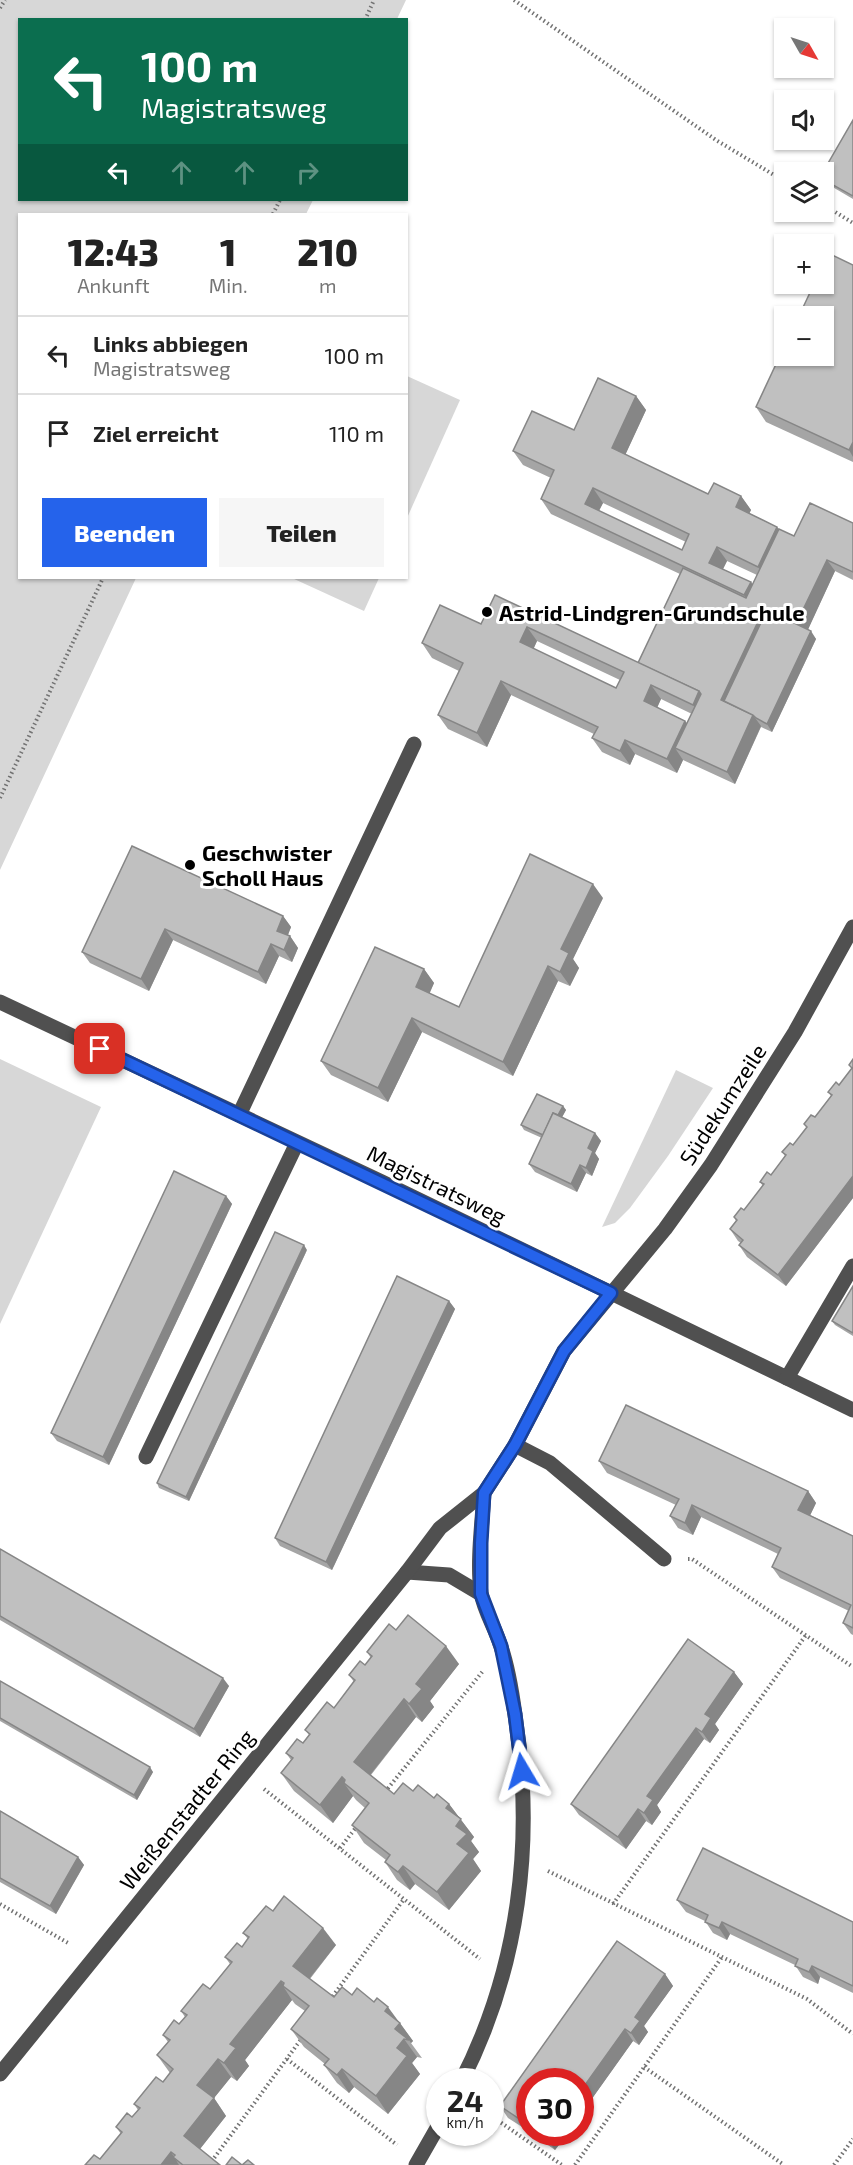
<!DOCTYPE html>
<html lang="de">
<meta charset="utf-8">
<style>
body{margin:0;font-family:"Exo 2",sans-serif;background:#f6f6f6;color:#222;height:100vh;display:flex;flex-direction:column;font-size:22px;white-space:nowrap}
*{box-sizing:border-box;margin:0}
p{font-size:20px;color:#767676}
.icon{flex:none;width:33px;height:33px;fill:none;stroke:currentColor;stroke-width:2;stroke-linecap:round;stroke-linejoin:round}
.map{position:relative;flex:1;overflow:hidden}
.sheet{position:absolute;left:18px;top:213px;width:390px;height:366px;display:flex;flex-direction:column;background:#fff;border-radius:0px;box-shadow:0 2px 4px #0004}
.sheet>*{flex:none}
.top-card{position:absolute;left:18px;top:18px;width:390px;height:183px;border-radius:0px;box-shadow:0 2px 4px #0004;background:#0b6e4f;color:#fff;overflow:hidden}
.needle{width:39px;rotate:129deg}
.controls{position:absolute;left:774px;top:18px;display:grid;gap:12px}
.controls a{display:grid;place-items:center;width:60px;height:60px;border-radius:0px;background:#fff;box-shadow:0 2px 4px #0004;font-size:30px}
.speed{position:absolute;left:426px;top:2068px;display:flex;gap:12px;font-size:30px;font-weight:700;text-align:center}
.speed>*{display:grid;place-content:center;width:78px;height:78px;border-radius:50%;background:#fff;box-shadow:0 2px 4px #0004;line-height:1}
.speed small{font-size:15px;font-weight:400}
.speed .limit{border:9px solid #d22;background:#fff;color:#111}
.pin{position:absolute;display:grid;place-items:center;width:51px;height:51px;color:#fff;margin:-26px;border-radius:12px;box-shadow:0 3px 9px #0006}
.me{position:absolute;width:66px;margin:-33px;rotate:353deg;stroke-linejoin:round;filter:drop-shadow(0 0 4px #0008)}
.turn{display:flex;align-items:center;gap:21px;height:126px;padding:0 24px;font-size:27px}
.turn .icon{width:78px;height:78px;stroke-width:2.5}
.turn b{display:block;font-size:42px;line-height:51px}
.lanes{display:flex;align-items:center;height:57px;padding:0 24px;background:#0003;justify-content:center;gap:30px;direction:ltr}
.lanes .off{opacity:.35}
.eta{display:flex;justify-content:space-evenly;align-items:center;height:102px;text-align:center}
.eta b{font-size:36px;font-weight:800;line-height:42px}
.button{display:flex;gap:12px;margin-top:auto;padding:12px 24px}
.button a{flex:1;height:69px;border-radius:0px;background:#2563eb;color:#fff;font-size:24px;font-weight:800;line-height:69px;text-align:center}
.button a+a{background:#f6f6f6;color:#222}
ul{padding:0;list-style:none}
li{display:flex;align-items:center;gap:18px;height:78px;padding:0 24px;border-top:2px solid #e0e0e0}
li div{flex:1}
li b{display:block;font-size:22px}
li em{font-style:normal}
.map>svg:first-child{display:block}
.green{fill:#d7d7d7}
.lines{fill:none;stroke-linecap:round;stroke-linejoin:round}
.path{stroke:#727272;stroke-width:4;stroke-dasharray:1.5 3;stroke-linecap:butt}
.minor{stroke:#505050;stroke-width:15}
.wall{fill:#a5a5a5;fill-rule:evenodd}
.shaded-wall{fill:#868686}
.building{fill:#c0c0c0;stroke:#868686;stroke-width:1.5;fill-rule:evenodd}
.route-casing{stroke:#184099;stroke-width:15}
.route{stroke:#2563eb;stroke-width:10}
.poi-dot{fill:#000;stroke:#fff;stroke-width:2}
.labels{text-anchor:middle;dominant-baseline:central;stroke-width:6;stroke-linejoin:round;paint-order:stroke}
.poi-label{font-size:22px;font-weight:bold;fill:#000;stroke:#fff;text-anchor:start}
.street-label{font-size:22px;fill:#000;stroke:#fff}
</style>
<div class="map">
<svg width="853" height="2165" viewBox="0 0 853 2165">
<rect width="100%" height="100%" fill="#fff"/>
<g class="green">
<path d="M0 0H406L397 19 20 20V200H313L306 214H20V578H136L0 870Z"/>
<path d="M407 376 460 400 407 518Z"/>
<path d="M292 578H379L364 611Z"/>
<path d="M0 1059 101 1107 0 1324Z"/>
<path d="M676 1070 713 1088 668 1156 630 1208 615 1223 602 1227Z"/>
</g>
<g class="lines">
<g class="path">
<path d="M514 0 716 140 784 181"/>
<path d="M0 8 5 0"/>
<path d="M365 20 374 0"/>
<path d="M824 205 853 223"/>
<path d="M273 214 280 200"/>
<path d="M0 798 103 578"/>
<path d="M688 1559H692L853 1667"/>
<path d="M264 1789 480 1959"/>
<path d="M385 1792 483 1671"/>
<path d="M340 1848 358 1825"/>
<path d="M548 1871 807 1999 853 2034"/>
<path d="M0 1904 68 1943"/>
<path d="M613 1904 806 1635"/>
<path d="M330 2000 404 1899"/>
<path d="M287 2059 397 2145"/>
<path d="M644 2067 784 2165"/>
<path d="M490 2115 562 2165"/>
<path d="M209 2165 302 2038"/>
<path d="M575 2165 722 1957"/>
<path d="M834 2165 853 2139"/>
</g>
<g class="minor">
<path d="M0 1002 382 1182 853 1410"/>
<path d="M239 1115 414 744"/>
<path d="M787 1378 853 1266"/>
<path d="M515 1445 550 1463 664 1559"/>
<path d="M146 1457 297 1143"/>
<path d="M407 1572 449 1575 481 1594"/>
<path d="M0 2074 407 1572 440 1528 484 1493 515 1445 564 1351 665 1229 711 1165 795 1032 853 927"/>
<path d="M461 2082C519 1969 535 1841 515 1715 512 1692 508 1666 500 1644 495 1628 484 1610 481 1593 477 1562 482 1525 484 1493"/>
<path d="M416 2165 440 2123"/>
</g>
</g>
<g class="wall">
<path d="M853 120V199L824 182V172Z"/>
<path d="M853 265V462L766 422 756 407Z"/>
<path d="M636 396 646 410 625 455 708 494 741 496 751 510 749 513 777 527 779 529 794 536 853 523V580L835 571 808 629 816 639 772 732 761 727 735 784 683 760 677 773 635 754 630 765 602 752 592 738 594 734 511 695 487 747 448 729 438 715 459 671 432 658 422 643 481 624 495 595 638 663 680 574 551 514 541 499 551 478 523 465 513 451 574 430ZM603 503 686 542 682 550 599 511ZM727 561 757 575 753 585 723 569ZM537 641 620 680 616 688 533 649ZM661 699 692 714 687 723 685 721 657 707Z"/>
<path d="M132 846 283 916 291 927 288 935 290 936 298 948 292 962 279 956 266 984 173 940 149 991 90 963 82 952Z"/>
<path d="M603 898 573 959 579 968 570 986 558 981 513 1076 422 1032 388 1102 331 1075 321 1061 424 969 434 983 429 993 459 1007Z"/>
<path d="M853 1059V1198L786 1286 747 1257 739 1245 741 1243 738 1241 730 1229 736 1221 734 1217 744 1210 763 1186 760 1182 771 1175 785 1156 782 1152 793 1145 807 1128 804 1124 815 1117 831 1096 828 1092 839 1085 852 1069 849 1065Z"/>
<path d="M563 1106 566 1110 562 1117 595 1133 601 1141 595 1153 599 1159 592 1176 586 1173 577 1192 535 1172 529 1164 542 1138 524 1130 521 1125Z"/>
<path d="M226 1196 232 1204 109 1465 57 1441 51 1433Z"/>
<path d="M307 1250 189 1501 159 1488 157 1483Z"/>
<path d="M853 1286V1336L835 1325 832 1321Z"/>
<path d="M449 1301 455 1309 332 1570 280 1546 275 1538Z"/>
<path d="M599 1461 808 1491 816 1503 810 1515 853 1536V1635L851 1634 843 1623 849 1611 780 1578 772 1567 778 1554 701 1517 693 1535 678 1528 670 1516 676 1505 607 1473Z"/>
<path d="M0 1549 229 1686 200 1737 0 1620Z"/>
<path d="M396 1630 459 1664 430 1701 434 1707 422 1722 416 1717 371 1775 394 1794 413 1791 449 1804 474 1837 471 1841 479 1852 473 1859 481 1871 449 1910 415 1884 410 1890 397 1880 385 1862 386 1860 364 1843 352 1825 365 1808 356 1800 353 1796 333 1823 294 1791 281 1773 291 1760 286 1753 303 1743 309 1735 305 1730 334 1708 354 1682 349 1675 365 1665 371 1658 367 1652Z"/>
<path d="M734 1672 743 1684 715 1724 719 1730 710 1743 704 1739 657 1805 661 1812 652 1825 646 1821 626 1849 579 1815 571 1804Z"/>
<path d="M0 1681 153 1772 137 1800 0 1721Z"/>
<path d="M0 1811 78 1857 84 1865 56 1914 0 1882Z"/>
<path d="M677 1900 853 1922V1993L820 1977 818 1984 803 1977 795 1965 730 1934 727 1940 713 1933 705 1921 686 1912Z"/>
<path d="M273 1911 336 1945 310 1979 334 1997 352 1995 400 2023 413 2041 411 2043 422 2058 417 2057 412 2063 420 2074 388 2114 354 2087 349 2093 337 2083 324 2065 325 2064 304 2047 291 2029 305 2011 295 2004 292 2000 245 2060 249 2066 237 2081 231 2077 214 2098 226 2116 200 2149 220 2165H85L100 2159 121 2134 116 2127 132 2117 138 2110 134 2104 163 2082 170 2073 157 2055 168 2042 163 2035 179 2024 185 2017 181 2011 210 1989 230 1964 225 1957 242 1947 248 1939 243 1933Z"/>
<path d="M617 1941 665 1974 673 1986 644 2026 648 2032 639 2045 633 2041 586 2107 590 2114 582 2126H580V2082H530V2132L508 2118 500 2106Z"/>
<path d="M531 2133H568L555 2150Z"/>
</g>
<g class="shaded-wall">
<path d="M636 396 646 410 622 462 612 448Z"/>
<path d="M853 442V457L849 450Z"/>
<path d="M593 488 603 503 595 518 585 504Z"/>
<path d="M741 496 751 510 746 521 736 507Z"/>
<path d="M777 527 787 541 768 581 758 567Z"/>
<path d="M717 547 727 561 719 577 709 563Z"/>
<path d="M827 560 835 571 806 634 797 622Z"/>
<path d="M751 582 761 596 754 610 744 595Z"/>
<path d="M765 607 773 618 731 707 721 700Z"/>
<path d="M527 627 537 641 530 657 520 642Z"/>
<path d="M811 631 816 639 772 732 767 724Z"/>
<path d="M501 681 511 695 487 747 477 733Z"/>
<path d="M651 685 661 699 654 715 644 701Z"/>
<path d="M699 691 709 706 703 719 693 705Z"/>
<path d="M753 715 761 726 735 784 727 772Z"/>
<path d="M685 721 695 735 675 748 683 760 677 773 667 759Z"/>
<path d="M625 740 635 754 630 765 620 751Z"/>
<path d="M593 884 603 898 573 959 579 968 570 986 560 972 561 949Z"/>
<path d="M283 916 291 927 285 942 277 931Z"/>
<path d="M165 929 173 940 149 991 141 979Z"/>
<path d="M290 936 298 948 292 962 284 950Z"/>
<path d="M271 944 279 956 266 984 258 972Z"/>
<path d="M548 966 558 981 513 1076 503 1062Z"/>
<path d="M424 969 434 983 426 1002 416 987Z"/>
<path d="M412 1018 422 1032 388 1102 378 1088Z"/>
<path d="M563 1106 566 1110 549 1141 546 1137Z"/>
<path d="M595 1133 601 1141 595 1153 599 1159 592 1176 586 1168 588 1148Z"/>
<path d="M580 1165 586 1173 577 1192 571 1184Z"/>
<path d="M853 1176V1198L786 1286 778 1275Z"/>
<path d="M226 1196 232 1204 109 1465 103 1457Z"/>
<path d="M304 1245 307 1250 189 1501 186 1497Z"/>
<path d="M449 1301 455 1309 332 1570 326 1562Z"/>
<path d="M808 1491 816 1503 807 1522 798 1510Z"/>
<path d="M692 1505 701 1517 693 1535 685 1523Z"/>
<path d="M446 1646 459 1664 430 1701 434 1707 422 1722 409 1704 416 1684Z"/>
<path d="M734 1672 743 1684 715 1724 719 1730 710 1743 702 1732 705 1714Z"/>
<path d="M223 1678 229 1686 200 1737 194 1729Z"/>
<path d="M404 1699 416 1717 366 1780 354 1762Z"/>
<path d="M696 1728 704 1739 657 1805 661 1812 652 1825 644 1813 647 1796Z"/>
<path d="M150 1767 153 1772 137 1800 134 1795Z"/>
<path d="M342 1777 348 1786 344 1783 353 1796 333 1823 320 1805Z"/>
<path d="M449 1804 474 1837 471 1841 479 1852 473 1859 481 1871 449 1910 437 1892 457 1844 456 1826 446 1808Z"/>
<path d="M638 1809 646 1821 626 1849 618 1837Z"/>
<path d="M78 1857 84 1865 56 1914 50 1906Z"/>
<path d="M403 1866 415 1884 410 1890 398 1872Z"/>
<path d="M722 1922 730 1934 727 1940 719 1928Z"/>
<path d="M323 1928 336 1945 305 1984 293 1966Z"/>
<path d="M812 1966 820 1977 818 1984 809 1972Z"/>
<path d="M665 1974 673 1986 644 2026 648 2032 639 2045 631 2033 635 2017Z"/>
<path d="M281 1981 287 1989 283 1986 292 2000 245 2060 249 2066 237 2081 224 2063 230 2044Z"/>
<path d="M388 2007 413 2041 411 2043 409 2040 404 2039 417 2057 412 2063 420 2074 388 2114 376 2096 397 2048 385 2011Z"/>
<path d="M625 2029 633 2041 586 2107 590 2114 582 2126 580 2125V2092Z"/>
<path d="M218 2059 231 2077 210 2103 197 2085Z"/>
<path d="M342 2069 354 2087 349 2093 337 2075Z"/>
<path d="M214 2098 226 2116 196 2154 184 2136Z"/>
<path d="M551 2133H568L555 2150 547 2139Z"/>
<path d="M171 2152 179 2165H161Z"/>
</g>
<g class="building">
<path d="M853 120V196L824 180 823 172Z"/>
<path d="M828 253 853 265V442L849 450 756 407 784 347V356H824V316H799L814 284H824V263Z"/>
<path d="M598 378 636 396 612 448 708 494 714 483 741 496 736 507 777 527 758 567 717 547 709 563 751 582 744 595 541 499 554 470 513 451 532 411 574 430ZM593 488 689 534 682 550 585 504Z"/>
<path d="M810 503 853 523V572L827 560 797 622 765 607 721 700 753 715 727 772 675 748 701 694 699 691 638 663 683 568 746 598 779 529 794 536Z"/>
<path d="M495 595 699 691 693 705 651 685 644 701 685 721 667 759 625 740 620 751 592 738 598 727 501 681 477 733 438 715 463 663 422 643 440 605 481 624ZM527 627 624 672 616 688 520 642Z"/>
<path d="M767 610 811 631 767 724 756 718 753 715 724 701Z"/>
<path d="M132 846 283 916 277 931 290 936 284 950 271 944 258 972 165 929 141 979 82 952Z"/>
<path d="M530 854 593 884 561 949 569 953 560 972 548 966 503 1062 412 1018 378 1088 321 1061 375 947 424 969 416 987 459 1007Z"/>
<path d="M853 1059V1176L778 1275 739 1245 743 1240 730 1229 737 1220 734 1217 741 1208 744 1210 764 1184 760 1182 767 1172 771 1175 786 1155 782 1152 790 1143 793 1145 807 1127 804 1124 811 1115 815 1117 832 1095 828 1092 836 1082 839 1085 852 1068 849 1065Z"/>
<path d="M537 1094 563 1106 558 1115 553 1113 543 1135 521 1125Z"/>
<path d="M553 1113 595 1133 588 1148 593 1151 586 1168 580 1165 571 1184 529 1164Z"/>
<path d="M174 1171 226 1196 103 1457 51 1433Z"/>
<path d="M275 1232 304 1245 186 1497 157 1483Z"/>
<path d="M397 1276 449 1301 326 1562 275 1538Z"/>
<path d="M853 1286V1333L832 1321Z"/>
<path d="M626 1405 808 1491 798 1510 853 1536V1628L843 1623 851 1605 772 1567 781 1548 692 1505 685 1523 670 1516 679 1499 599 1461Z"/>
<path d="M0 1549 223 1678 194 1729 0 1616Z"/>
<path d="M408 1615 446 1646 416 1684 422 1689 409 1704 404 1699 354 1762 394 1794 403 1783 413 1791 418 1785 434 1798 437 1794 449 1804 446 1808 461 1819 456 1826 467 1834 457 1844 469 1853 437 1892 403 1866 398 1872 385 1862 390 1855 352 1825 369 1803 344 1783 345 1780 342 1777 320 1805 281 1773 293 1758 286 1753 297 1739 303 1743 310 1734 305 1730 327 1702 334 1708 355 1680 349 1675 360 1661 365 1665 372 1656 367 1652 389 1624 396 1630Z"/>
<path d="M688 1639 734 1672 705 1714 711 1718 702 1732 696 1728 647 1796 653 1800 644 1813 638 1809 618 1837 571 1804Z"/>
<path d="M0 1681 150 1767 134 1795 0 1718Z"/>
<path d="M0 1811 78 1857 50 1906 0 1878Z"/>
<path d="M703 1848 853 1922V1986L812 1966 809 1972 795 1966 798 1959 722 1922 719 1928 705 1922 708 1915 677 1900Z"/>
<path d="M284 1896 323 1928 293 1966 334 1997 342 1987 352 1995 357 1988 374 2002 377 1998 388 2007 385 2011 400 2023 395 2029 409 2040 404 2039 397 2048 407 2056 376 2096 342 2069 337 2075 324 2065 329 2059 291 2029 309 2006 283 1986 284 1983 281 1981 230 2044 236 2048 224 2063 218 2059 197 2085 214 2098 184 2136 220 2165H183L173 2157 175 2155 171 2152 161 2165H85L94 2155 100 2159 122 2132 116 2127 127 2113 132 2117 140 2108 134 2104 156 2077 163 2082 173 2069 157 2055 170 2040 163 2035 174 2020 179 2024 187 2015 181 2011 203 1984 210 1989 232 1962 225 1957 237 1943 242 1947 249 1937 243 1933 266 1906 273 1911Z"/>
<path d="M617 1941 665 1974 635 2017 640 2021 631 2033 625 2029 580 2092V2082H530V2126L500 2106Z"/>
<path d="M539 2133H551L547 2139Z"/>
<path d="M232 2157 242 2165H226Z"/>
<path d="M248 2160 254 2165H242Z"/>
</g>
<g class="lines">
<g class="route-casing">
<path id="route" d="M100 1049 611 1293 564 1351 515 1445 484 1493 481 1543V1594L501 1646 515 1714 522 1771"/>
</g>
<use href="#route" class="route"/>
</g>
<g class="poi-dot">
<circle cx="487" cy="612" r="6"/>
<circle cx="190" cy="865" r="6"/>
</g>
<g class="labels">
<g class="poi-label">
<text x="499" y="612">Astrid-Lindgren-Grundschule</text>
<text x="202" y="852">Geschwister<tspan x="202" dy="25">Scholl Haus</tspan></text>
</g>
<g class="street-label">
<text transform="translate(722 1104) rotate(-57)">Südekumzeile</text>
<text transform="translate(437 1184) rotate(26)">Magistratsweg</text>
<text transform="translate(186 1809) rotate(-51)">Weißenstadter Ring</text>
</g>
</g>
</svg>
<div class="controls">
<a><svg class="needle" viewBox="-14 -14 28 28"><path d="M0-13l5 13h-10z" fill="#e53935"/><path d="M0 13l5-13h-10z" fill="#767676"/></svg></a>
<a><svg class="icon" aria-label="sound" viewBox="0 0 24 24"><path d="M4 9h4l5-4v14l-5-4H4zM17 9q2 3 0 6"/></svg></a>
<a><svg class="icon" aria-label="layers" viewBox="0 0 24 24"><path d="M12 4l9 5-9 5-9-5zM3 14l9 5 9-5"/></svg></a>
<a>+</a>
<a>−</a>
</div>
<div class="speed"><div>24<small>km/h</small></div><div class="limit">30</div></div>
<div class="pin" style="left:100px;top:1049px;background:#d93025"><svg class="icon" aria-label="arrive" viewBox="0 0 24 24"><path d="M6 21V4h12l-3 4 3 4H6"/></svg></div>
<svg class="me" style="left:522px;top:1771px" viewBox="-20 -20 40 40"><path d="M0-17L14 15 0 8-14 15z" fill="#2563eb" stroke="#fff" stroke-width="4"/></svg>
<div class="top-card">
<div class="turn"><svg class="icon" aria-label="left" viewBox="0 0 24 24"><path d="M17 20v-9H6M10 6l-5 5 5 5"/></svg><div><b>100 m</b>Magistratsweg</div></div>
<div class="lanes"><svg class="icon" aria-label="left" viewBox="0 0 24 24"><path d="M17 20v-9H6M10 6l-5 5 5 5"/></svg><svg class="icon off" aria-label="ahead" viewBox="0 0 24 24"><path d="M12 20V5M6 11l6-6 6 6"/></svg><svg class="icon off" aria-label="ahead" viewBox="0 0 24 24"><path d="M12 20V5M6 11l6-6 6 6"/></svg><svg class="icon off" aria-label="right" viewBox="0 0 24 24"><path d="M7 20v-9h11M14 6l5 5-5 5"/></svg></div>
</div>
<section class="sheet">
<div class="eta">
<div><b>12:43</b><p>Ankunft</p></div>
<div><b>1</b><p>Min.</p></div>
<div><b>210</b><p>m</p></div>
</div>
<ul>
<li><svg class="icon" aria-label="left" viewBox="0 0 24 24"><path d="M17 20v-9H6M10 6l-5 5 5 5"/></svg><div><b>Links abbiegen</b><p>Magistratsweg</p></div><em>100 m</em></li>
<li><svg class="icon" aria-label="arrive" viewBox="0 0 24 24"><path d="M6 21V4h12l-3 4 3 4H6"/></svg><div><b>Ziel erreicht</b></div><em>110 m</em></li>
</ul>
<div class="button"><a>Beenden</a><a>Teilen</a></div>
</section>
</div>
